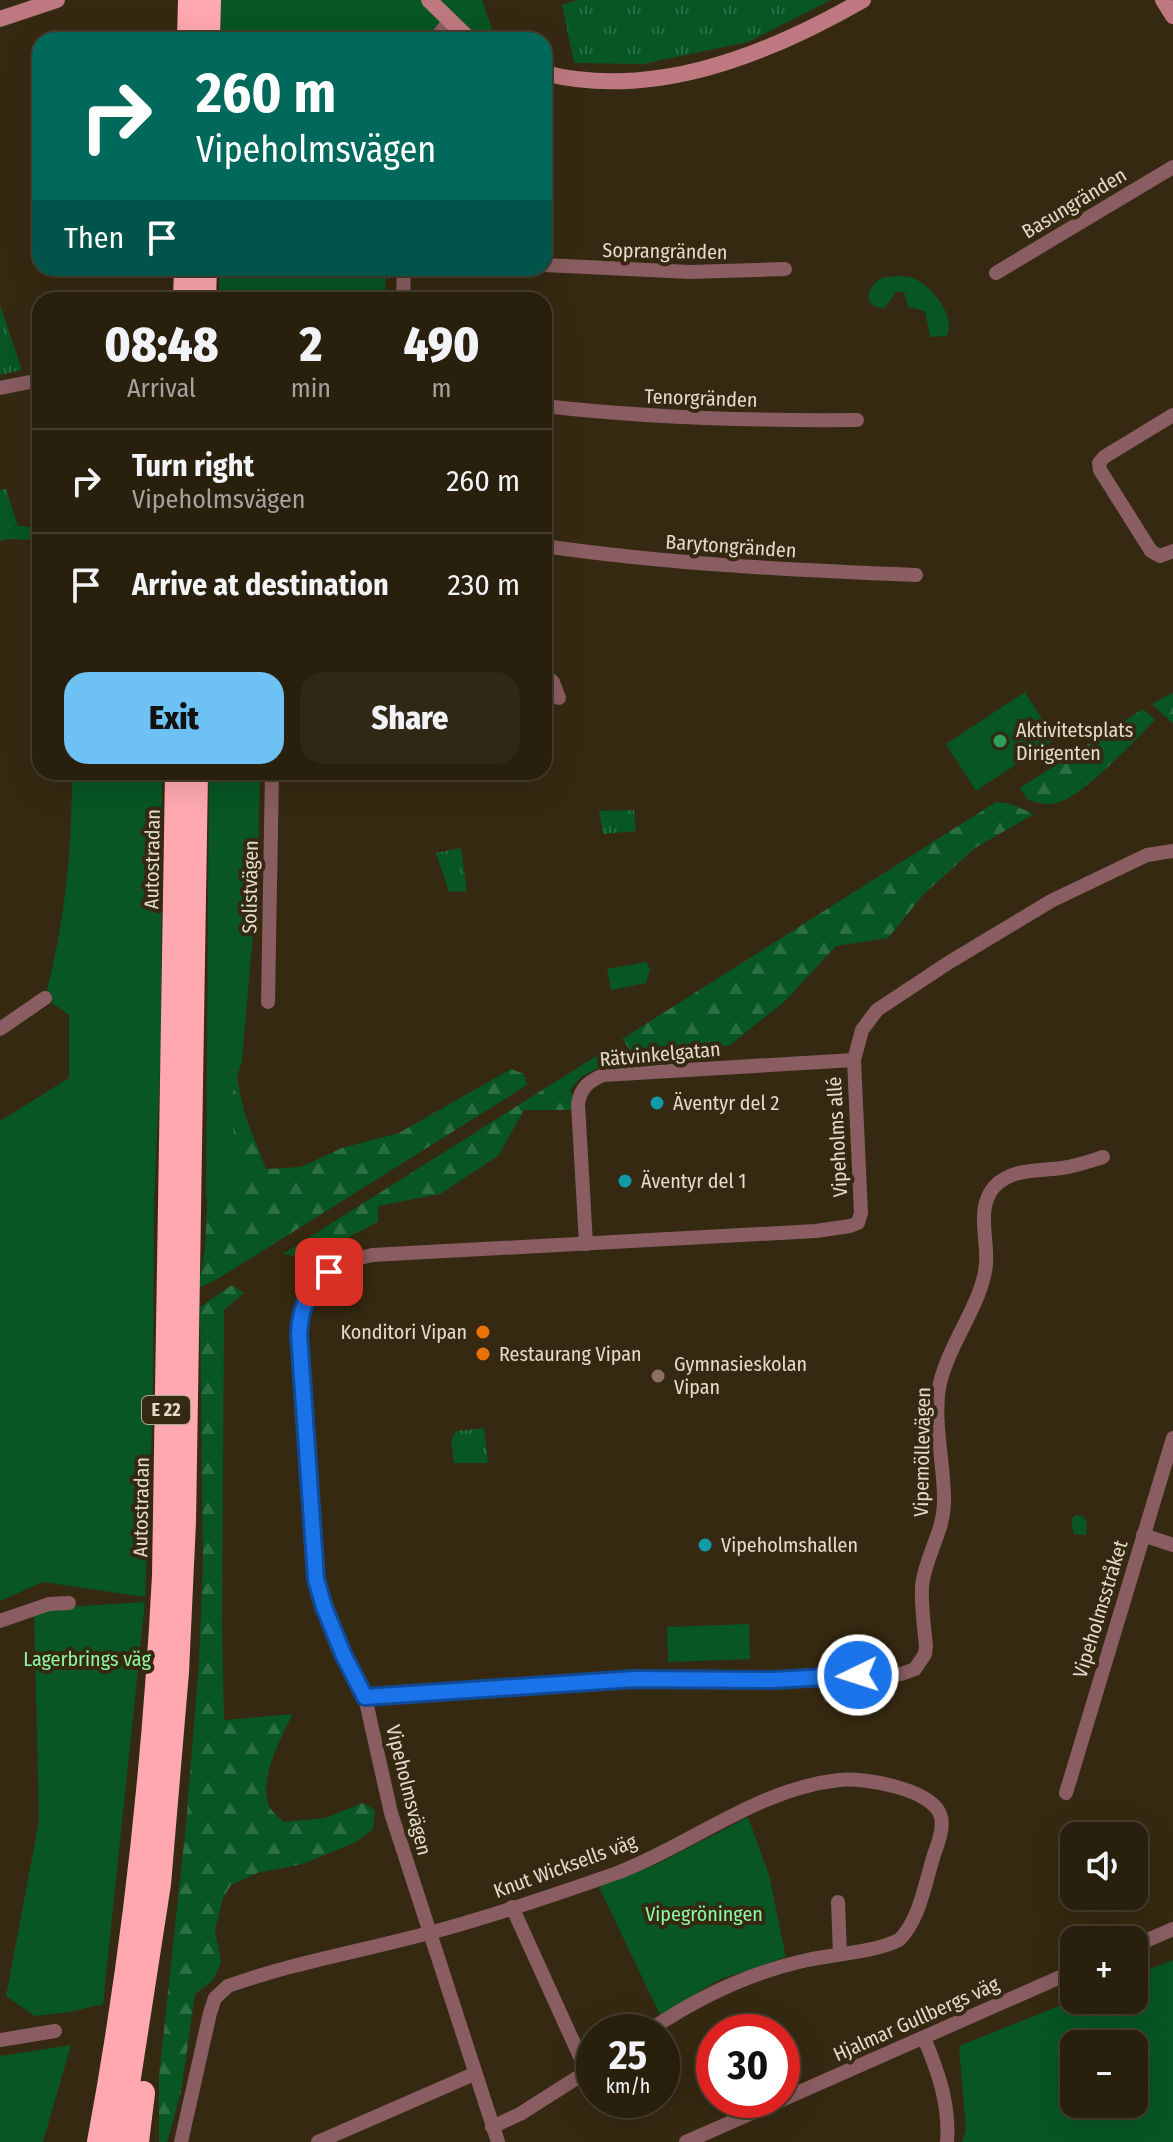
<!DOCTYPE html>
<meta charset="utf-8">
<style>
body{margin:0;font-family:"Fira Sans Condensed",sans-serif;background:#302716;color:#f1f3f6;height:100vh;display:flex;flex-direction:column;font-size:30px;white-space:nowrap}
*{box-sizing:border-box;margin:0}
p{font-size:26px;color:#a5a29d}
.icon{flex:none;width:44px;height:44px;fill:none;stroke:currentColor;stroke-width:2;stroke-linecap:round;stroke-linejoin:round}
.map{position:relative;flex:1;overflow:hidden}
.details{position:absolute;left:32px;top:292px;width:520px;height:488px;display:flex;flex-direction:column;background:#281f0d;border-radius:24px;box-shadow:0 8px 32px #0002,0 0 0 2px #443d2e}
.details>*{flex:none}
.guide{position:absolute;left:32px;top:32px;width:520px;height:244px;border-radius:24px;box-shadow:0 8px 32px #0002,0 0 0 2px #443d2e;background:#00695c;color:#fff;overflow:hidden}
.tools{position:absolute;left:1060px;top:1822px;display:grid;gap:16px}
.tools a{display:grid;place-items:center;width:88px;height:88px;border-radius:16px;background:#281f0d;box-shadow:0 8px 32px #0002,0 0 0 2px #443d2e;font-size:40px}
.speed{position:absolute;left:576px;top:2014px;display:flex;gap:16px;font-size:40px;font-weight:700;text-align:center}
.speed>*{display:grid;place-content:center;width:104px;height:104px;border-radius:50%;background:#281f0d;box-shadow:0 8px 32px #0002,0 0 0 2px #443d2e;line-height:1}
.speed small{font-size:20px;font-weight:400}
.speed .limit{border:12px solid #d22;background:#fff;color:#111}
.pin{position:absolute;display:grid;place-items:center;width:68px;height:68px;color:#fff;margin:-34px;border-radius:16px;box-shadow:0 4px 12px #0006}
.me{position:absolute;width:88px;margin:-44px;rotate:266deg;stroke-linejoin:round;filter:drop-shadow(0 0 6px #0008)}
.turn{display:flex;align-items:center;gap:28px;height:168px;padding:0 32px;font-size:36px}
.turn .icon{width:104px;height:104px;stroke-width:2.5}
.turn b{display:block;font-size:56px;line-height:68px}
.then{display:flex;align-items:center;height:76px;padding:0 32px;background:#0003;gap:16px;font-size:30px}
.eta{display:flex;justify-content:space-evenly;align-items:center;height:136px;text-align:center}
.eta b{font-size:48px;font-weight:800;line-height:56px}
.cta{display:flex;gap:16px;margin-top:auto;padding:16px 32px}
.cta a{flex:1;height:92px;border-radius:24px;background:#6dc2f3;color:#111;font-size:32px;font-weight:800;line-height:92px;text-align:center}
.cta a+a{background:#302716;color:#f1f3f6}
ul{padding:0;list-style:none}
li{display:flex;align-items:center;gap:24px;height:104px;padding:0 32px;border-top:2px solid #443d2e}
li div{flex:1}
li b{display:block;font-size:30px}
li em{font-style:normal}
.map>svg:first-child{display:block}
.grass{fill:url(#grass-tufts)}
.forest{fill:url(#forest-firs)}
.green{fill:#075623;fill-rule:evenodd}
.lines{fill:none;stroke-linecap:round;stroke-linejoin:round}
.street{stroke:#895d61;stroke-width:14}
.secondary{stroke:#be787f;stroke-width:16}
.highway{stroke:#ffa8b0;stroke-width:24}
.route-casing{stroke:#114b97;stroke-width:20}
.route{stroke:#1a73e8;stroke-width:14}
.leisure-dot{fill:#2e9e5b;stroke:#362911;stroke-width:3}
.culture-dot{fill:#0f9aa8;stroke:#362911;stroke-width:3}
.food-dot{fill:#e8710a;stroke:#362911;stroke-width:3}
.education-dot{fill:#8d6e63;stroke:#362911;stroke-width:3}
.labels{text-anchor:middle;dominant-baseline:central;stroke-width:8;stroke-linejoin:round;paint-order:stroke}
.shield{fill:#362911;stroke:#b0a695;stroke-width:2}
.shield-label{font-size:18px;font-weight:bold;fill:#e4dbcd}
.street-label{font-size:20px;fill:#e4dbcd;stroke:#362911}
.poi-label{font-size:20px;fill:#e4dbcd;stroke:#362911;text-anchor:start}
.park-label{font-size:20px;fill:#8bf9a1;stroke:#362911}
</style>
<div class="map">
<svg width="1173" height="2142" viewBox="0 0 1173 2142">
<defs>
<pattern id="grass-tufts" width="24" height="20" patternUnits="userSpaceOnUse" patternTransform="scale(2)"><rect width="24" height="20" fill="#075623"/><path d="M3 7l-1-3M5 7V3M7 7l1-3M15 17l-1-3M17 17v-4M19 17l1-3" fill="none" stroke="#2b6e42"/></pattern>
<pattern id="forest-firs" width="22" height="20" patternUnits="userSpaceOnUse" patternTransform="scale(2)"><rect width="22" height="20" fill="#075623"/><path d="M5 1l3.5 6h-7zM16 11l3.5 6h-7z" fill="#2b6e42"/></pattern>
</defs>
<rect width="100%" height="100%" fill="#362911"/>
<g class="grass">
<path d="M577 0H831L748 42 643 64 574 63 562 5Z"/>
<path d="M0 305 22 370 0 375Z"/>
<path d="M6 489 18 526 0 529V490Z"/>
<path d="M634 810 636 831 603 834 599 811Z"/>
<path d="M461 848 467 891 449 892 436 853Z"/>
<path d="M484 1428 488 1463H454L451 1441 456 1431Z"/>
</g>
<g class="forest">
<path d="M1172 693H1173V724L1152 704Z"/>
<path d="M1143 709 1155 720C1136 739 1083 796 1059 802 1048 806 1039 803 1028 800L1020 788Z"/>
<path d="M215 772 236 1074 245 1115 266 1169 301 1167 342 1148 399 1133 511 1069 524 1074 527 1085 216 1280 198 1288 205 1248 207 1205Z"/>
<path d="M996 802 1011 804 1034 814 975 848 923 895 888 938 836 946 785 1001 730 1045 692 1051 630 1050 622 1039Z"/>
<path d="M612 1046 619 1056 581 1077 570 1090 580 1110H524L498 1156 440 1194 378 1206V1222L307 1258 283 1254Z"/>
<path d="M232 1285 244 1293 224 1310 222 1625 224 1720 293 1714C281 1737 257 1782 270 1808 273 1813 280 1818 284 1822L325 1818 363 1803 375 1810 373 1829 356 1842 303 1864 257 1873 231 1885 223 1898 215 1930 221 1963 213 1980 195 1994 181 2092 167 2142H159V2077L186 1824 199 1663 203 1564 200 1307Z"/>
</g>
<g class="green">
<path d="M221 0H482L496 40H221Z"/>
<path d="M219 268H386L385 300H219Z"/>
<path d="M896 276C902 276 910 276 915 279 933 287 956 317 947 336L930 337 925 311 908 307 904 292H896L885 308C861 308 866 287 882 278 887 276 892 277 896 276Z"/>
<path d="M18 526 40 527V540L9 539 0 541V529Z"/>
<path d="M1025 692 1055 739 976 791 946 744Z"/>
<path d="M72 772H162L161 1048 154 1204 153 1401 145 1597 43 1582 0 1601V1121L69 1078V1015L45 998C65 922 72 851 72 772Z"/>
<path d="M209 772H260L257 888 242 1060 230 1102 240 1195 206 1198Z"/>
<path d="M646 962 650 969 646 983 611 990 607 969Z"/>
<path d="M1076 1515 1084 1517 1087 1523 1086 1535 1074 1534 1071 1519Z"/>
<path d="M145 1602 103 2004 69 2012 35 2016 6 1996 39 1821 34 1609Z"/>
<path d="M749 1624 750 1659 668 1662 667 1627Z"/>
<path d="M748 1817 769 1875 786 1957 719 1980 660 2015 599 1887 657 1864Z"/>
<path d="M1173 1960V2142H962L966 2129 959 2046 1074 2000H1134V1975ZM1074 2044H1134V2104H1074Z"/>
<path d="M71 2045 43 2142H0V2056Z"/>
</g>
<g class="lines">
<g class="street">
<path d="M435 40 449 21"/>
<path d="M544 265 690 272 785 269"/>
<path d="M996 273 1173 167"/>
<path d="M403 300 404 268"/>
<path d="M0 388 35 381"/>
<path d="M544 406C649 418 752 421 857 420"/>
<path d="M1173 415 1104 457 1099 463 1100 470 1151 551 1160 556 1173 551"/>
<path d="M544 546C668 564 791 570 916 575"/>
<path d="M544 674 553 682 559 698"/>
<path d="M268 1002 272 772"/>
<path d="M0 1029 45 998"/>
<path d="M586 1244 578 1104C581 1087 588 1082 603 1075L854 1060"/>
<path d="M1143 1535 1173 1545"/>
<path d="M0 1621 49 1604 69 1603"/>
<path d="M365 1697 635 1679 774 1680 901 1674 915 1669 925 1654 926 1646C924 1627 921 1605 922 1586 925 1557 943 1533 944 1504 945 1467 933 1424 939 1388 947 1345 983 1303 986 1264 988 1239 976 1208 994 1187 1012 1168 1039 1171 1062 1168 1076 1166 1090 1161 1103 1157"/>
<path d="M1066 1793 1173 1438"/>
<path d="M838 1902 840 1954"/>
<path d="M512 1907 587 2072"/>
<path d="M1134 1946 1173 1929"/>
<path d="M924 2038C938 2071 950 2105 947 2142"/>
<path d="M0 2040 55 2031"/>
<path d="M492 2127 520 2114 594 2067"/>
<path d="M181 2142 210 2013 215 1998 228 1986C298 1961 373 1949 444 1929 502 1913 560 1893 617 1873 691 1845 757 1789 839 1780 862 1777 935 1789 941 1817 944 1830 937 1845 933 1858 925 1884 919 1921 899 1940 873 1953 832 1954 803 1961 745 1974 695 1999 647 2032"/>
<path d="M318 2142 474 2074"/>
<path d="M498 2142 391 1813 365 1697 353 1678 324 1607 316 1579 299 1334C301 1288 329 1265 372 1255L816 1231 850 1226 858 1223 861 1213 854 1060 862 1030 877 1010 948 963 1051 901 1147 855 1173 851"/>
<path d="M686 2142 1074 1971"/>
</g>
<g class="secondary">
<path d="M429 0 470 40"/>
<path d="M1163 0 1173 16"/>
<path d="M0 19 57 0"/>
<path d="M544 73C654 101 769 54 863 0"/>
</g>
<g class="highway">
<path d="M189 40 190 0"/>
<path d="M208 40 209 0"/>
<path d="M185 300 186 268"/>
<path d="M204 300 205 268"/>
<path d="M99 2142C134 1955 154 1766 164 1576L177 772"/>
<path d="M119 2142 159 1884 177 1672 184 1522 196 772"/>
<path d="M137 2142 143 2093"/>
</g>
</g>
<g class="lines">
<g class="route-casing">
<path id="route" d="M329 1272C309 1289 300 1307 299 1334L316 1579 324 1607 343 1654 365 1697 635 1679 774 1680 858 1675"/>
</g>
<use href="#route" class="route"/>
</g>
<circle class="leisure-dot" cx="1000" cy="741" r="8"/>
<g class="culture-dot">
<circle cx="657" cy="1103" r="8"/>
<circle cx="625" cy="1181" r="8"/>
<circle cx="705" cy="1545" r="8"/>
</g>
<g class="food-dot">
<circle cx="483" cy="1332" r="8"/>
<circle cx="483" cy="1354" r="8"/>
</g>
<circle class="education-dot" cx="658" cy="1376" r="8"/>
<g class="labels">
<rect class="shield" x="142" y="1396" width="48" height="28" rx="6"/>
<g class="shield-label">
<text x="166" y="1410">E 22</text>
</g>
<g class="street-label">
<text transform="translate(1074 203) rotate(-31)">Basungränden</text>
<text transform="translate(665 251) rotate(1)">Soprangränden</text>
<text transform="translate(701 398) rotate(2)">Tenorgränden</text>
<text transform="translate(731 546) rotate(4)">Barytongränden</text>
<text transform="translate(152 859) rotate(-89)">Autostradan</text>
<text transform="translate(250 887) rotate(-89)">Solistvägen</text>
<text transform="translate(660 1054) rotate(-5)">Rätvinkelgatan</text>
<text transform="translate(837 1137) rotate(-93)">Vipeholms allé</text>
<text transform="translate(922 1452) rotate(-89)">Vipemöllevägen</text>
<text transform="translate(141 1507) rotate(-89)">Autostradan</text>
<text transform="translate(1100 1609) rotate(-73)">Vipeholmsstråket</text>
<text transform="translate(409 1790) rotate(76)">Vipeholmsvägen</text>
<text transform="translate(565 1866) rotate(-20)">Knut Wicksells väg</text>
<text transform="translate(916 2019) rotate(-24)">Hjalmar Gullbergs väg</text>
</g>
<g class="poi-label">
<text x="1016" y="730">Aktivitetsplats<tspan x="1016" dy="23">Dirigenten</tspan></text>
<text x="673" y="1103">Äventyr del 2</text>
<text x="641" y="1181">Äventyr del 1</text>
<text x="467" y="1332" text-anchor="end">Konditori Vipan</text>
<text x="499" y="1354">Restaurang Vipan</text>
<text x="674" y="1364">Gymnasieskolan<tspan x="674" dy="23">Vipan</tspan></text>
<text x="721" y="1545">Vipeholmshallen</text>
</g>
<g class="park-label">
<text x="87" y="1659">Lagerbrings väg</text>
<text x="704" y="1914">Vipegröningen</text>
</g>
</g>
</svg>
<div class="tools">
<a><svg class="icon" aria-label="sound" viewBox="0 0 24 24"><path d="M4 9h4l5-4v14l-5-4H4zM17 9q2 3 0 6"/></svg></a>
<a>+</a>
<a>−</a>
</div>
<div class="speed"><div>25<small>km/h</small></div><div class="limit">30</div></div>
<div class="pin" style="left:329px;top:1272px;background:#d93025"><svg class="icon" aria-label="arrive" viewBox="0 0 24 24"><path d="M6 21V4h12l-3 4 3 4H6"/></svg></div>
<svg class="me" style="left:858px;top:1675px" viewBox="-20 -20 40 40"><circle r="17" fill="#1a73e8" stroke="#fff" stroke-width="3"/><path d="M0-11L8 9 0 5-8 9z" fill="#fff"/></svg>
<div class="guide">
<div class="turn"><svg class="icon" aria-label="right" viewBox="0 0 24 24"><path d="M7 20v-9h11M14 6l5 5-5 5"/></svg><div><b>260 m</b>Vipeholmsvägen</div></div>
<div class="then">Then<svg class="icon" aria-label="arrive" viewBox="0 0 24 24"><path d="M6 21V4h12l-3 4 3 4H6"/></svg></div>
</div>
<section class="details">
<div class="eta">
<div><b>08:48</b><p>Arrival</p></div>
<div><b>2</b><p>min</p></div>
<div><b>490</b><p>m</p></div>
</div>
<ul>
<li><svg class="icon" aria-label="right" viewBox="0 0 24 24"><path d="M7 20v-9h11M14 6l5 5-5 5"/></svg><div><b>Turn right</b><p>Vipeholmsvägen</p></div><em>260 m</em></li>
<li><svg class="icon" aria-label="arrive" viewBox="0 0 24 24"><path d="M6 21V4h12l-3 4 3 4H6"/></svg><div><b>Arrive at destination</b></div><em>230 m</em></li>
</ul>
<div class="cta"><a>Exit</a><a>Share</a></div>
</section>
</div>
